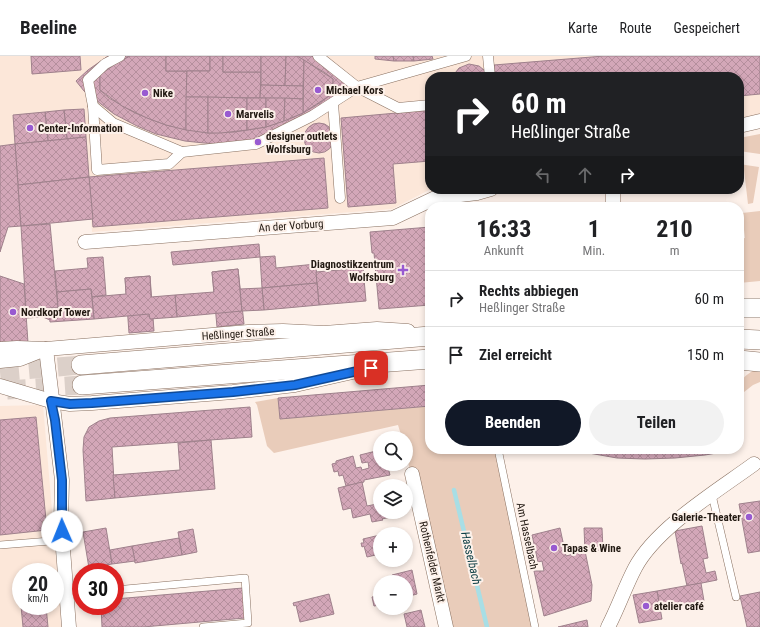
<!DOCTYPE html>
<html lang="de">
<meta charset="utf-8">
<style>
body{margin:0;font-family:"Roboto Condensed",sans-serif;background:#f2f2f2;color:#202124;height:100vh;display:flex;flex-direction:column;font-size:15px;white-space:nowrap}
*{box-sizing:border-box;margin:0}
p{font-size:13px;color:#757577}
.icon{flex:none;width:22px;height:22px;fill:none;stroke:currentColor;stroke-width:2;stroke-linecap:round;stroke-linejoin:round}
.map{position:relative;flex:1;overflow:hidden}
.sheet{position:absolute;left:425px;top:146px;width:319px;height:252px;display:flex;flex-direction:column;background:#fff;border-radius:16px;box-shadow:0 2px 6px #0003}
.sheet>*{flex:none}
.banner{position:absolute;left:425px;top:16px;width:319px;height:122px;border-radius:16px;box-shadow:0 2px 6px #0003;background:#202124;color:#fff;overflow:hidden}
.tools{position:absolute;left:373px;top:375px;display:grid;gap:8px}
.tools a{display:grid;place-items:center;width:40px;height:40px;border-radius:50%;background:#fff;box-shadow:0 2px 6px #0003;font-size:20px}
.speed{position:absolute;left:12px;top:507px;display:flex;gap:8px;font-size:20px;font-weight:700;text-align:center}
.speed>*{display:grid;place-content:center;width:52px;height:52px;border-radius:50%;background:#fff;box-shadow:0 2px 6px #0003;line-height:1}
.speed small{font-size:10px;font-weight:400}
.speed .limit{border:6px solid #d22;background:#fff;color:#111}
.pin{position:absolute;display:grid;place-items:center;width:34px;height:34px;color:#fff;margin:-17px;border-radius:8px;box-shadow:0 2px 6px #0006}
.me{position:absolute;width:44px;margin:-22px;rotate:359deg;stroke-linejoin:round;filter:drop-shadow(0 0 3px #0008)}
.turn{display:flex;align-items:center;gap:14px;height:84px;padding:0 20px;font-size:18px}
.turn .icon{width:52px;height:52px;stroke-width:2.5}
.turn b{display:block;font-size:28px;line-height:34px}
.lanes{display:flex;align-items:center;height:38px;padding:0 20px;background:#0003;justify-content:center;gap:20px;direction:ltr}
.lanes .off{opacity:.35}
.eta{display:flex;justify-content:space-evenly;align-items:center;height:68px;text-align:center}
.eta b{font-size:24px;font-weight:700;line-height:28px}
.primary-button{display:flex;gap:8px;margin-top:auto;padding:8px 20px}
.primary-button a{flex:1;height:46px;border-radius:24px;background:#111827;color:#fff;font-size:16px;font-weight:700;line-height:46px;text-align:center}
.primary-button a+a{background:#f2f2f2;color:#202124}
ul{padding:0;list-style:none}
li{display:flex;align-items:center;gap:12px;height:56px;padding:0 20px;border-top:1px solid #e0e0e0}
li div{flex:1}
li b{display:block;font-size:15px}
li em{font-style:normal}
header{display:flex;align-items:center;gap:24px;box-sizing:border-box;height:56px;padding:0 20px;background:#fff;border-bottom:1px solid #e0e0e0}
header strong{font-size:19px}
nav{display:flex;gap:22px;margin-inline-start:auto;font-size:14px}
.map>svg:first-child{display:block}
.built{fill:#fce7d9;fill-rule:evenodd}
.green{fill:#e9ccba}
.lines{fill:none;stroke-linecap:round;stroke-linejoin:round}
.stream{stroke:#a8dee5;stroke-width:4.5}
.building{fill:url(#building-cross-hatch);stroke:#9f818c}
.secondary-tunnel{stroke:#dcd0c9;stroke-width:19;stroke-dasharray:19 10;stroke-linecap:butt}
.service-casing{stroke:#897060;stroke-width:8}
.pedestrian-casing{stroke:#897060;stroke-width:11}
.minor-casing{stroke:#897060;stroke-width:15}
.secondary-casing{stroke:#897060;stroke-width:20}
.service{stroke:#fff;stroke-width:7}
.pedestrian{stroke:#fff;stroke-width:10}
.minor{stroke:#fff;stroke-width:14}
.secondary{stroke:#fff;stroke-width:19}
.route-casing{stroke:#114b97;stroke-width:10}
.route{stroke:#1a73e8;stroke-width:7}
.poi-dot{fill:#985ad1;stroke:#fdf1ea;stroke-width:1.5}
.labels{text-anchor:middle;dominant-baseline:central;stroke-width:4;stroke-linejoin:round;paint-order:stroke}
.poi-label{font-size:11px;font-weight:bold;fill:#211811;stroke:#fdf1ea;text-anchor:start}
.street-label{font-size:11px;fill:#211811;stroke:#fdf1ea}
.water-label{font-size:12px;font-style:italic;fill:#104147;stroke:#fdf1ea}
</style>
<header>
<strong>Beeline</strong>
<nav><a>Karte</a><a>Route</a><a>Gespeichert</a></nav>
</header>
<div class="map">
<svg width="760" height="571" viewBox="0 0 760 571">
<defs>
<pattern id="building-cross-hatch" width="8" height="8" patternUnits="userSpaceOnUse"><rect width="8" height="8" fill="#d3a7b8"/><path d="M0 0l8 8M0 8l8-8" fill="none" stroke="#b58f9d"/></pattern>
</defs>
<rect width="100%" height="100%" fill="#fdf1ea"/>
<g class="built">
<path d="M0 0H760V60L739 65V21H430V133H437L429 134 392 153 92 176 85 83 0 90Z"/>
<path d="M43 349 62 571H0V350ZM21 516H55V550H21Z"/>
</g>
<g class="green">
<path d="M760 78V98L739 95V82Z"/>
<path d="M739 108 759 111 753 147 748 148 744 114H739Z"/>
<path d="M760 155V225L739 227V183L745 182 742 157Z"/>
<path d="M756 313 760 314V326L753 329 739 340C739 325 742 321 756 313Z"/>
<path d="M278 342 280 363 430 350V393H498L536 571H446L406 397V382H402L398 369 274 397 267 390 257 349 255 346Z"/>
</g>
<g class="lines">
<path class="stream" d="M454 434 487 571"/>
</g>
<g class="building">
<path d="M31 0H80L81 14 32 18Z"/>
<path d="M108 0H130L114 9 100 19V34L109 42 135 57 166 69 208 77 234 76 266 71 294 61 315 50 332 38 333 23 324 16 296 0H316L357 33 258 84 222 88 204 87 185 85 156 78 137 70 114 58 84 35 76 25 88 14Z"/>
<path d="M130 0H166V15H187L186 74 166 69 147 62 122 50 100 34V19L114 9Z"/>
<rect x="166" y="0" width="44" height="15"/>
<path d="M210 0H223V16H261L260 42 186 41 187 15H210Z"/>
<rect x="223" y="0" width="38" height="16"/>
<path d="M261 0H286L285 30 261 29Z"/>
<path d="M286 0H297L304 4 303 30H285Z"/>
<path d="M375 0H393L394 5 375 3Z"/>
<path d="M393 0H413L414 5H394Z"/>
<path d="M413 0H432L433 3 414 5Z"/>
<path d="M604 0H760V38L739 40V21H495L494 9Z"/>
<path d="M304 4 333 23 332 38 303 57Z"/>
<path d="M469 8 479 10 484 14 488 21H452L459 12Z"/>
<path d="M261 29 303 30V43L260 42Z"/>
<path d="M186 41H208V77L186 74Z"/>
<path d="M208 41 247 42V74L221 77H208Z"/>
<path d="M247 42H266V71L247 74Z"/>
<path d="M266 42H285L284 65 266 71Z"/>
<path d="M285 42 303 43V57L284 65Z"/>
<path d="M84 53 86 81 67 83 64 54Z"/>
<path d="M64 54 67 83 48 85 45 56Z"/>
<path d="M430 54V105L393 108 396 147 348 151 341 62Z"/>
<path d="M45 56 48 85 15 88 13 59Z"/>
<circle cx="319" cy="82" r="15"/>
<path d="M86 81 89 121 18 129 15 88Z"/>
<path d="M15 88 21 170 8 171 0 196V90Z"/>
<path d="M324 102 328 152 93 171 89 121Z"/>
<path d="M89 121 93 163 21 170 18 129Z"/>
<path d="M50 168 58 252 26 254 21 170Z"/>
<path d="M430 171V249L379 253 374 197H372L370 176Z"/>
<path d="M259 188 260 201 173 209 171 196Z"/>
<path d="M275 200 276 212 316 208 317 227 262 232 260 201Z"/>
<path d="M103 201 106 239 92 241 91 233 57 236 55 215 88 212 87 202Z"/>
<path d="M363 212 366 245 319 249 316 216Z"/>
<path d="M238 213 244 268 217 271 212 216Z"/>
<path d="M238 213 242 255 177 261 175 239 214 236 212 216Z"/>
<path d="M0 220 24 228 28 287 0 289Z"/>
<path d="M150 220 154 275 129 277 125 222Z"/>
<path d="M150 220 151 241 175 239 177 261 150 263 149 258 94 263 92 241 126 238 125 222Z"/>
<path d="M317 227 319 249 264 254 262 232Z"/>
<path d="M262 232 264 254 242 255 240 233Z"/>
<path d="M91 233 94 263 50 266 49 252H58L57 236Z"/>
<path d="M49 252 50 264 43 261 26 262V254Z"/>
<path d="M430 329V350L280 363 278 342Z"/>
<path d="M250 351 252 381 112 391 115 442 86 445 83 394 84 381 89 371 99 365 110 362Z"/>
<path d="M36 361 47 474 0 479V364Z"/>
<path d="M211 384 215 433 115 442 113 419 180 414 178 387Z"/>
<path d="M566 393H734V394L705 399 675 402 645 403 617 402Z"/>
<path d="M380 394V408H387L390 419 364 424V426L346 430 343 419 339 420 338 415 334 416 332 408 336 407V405L353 400 356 412 361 411 362 414 369 412 368 406 362 407 360 399Z"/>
<path d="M362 426 367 450 377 448 375 438 380 437V456H398L399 459 382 463 383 464 372 466 370 458 353 462 351 452 343 454 338 432Z"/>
<path d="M760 445V495L748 497 739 448Z"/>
<path d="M702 470 708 502 703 503 706 517 715 515 717 524 687 530 682 507 681 508 675 475Z"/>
<path d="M106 472 112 508 89 512 83 476Z"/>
<path d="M560 472 566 500 585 495 592 529 591 545 544 560 534 515H544L542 505 538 506 532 479Z"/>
<path d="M584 472H602L603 494 585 495Z"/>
<path d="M193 473 197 496 182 499 178 476Z"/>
<path d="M380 479V498L367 501 364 490 362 491 361 487H364L363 483Z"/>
<path d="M179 482 182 499 135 507 132 490Z"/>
<path d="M132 490 135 505 112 508 110 494Z"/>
<path d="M412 514 417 538 406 541V526H394L392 519Z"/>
<path d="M701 527 704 545 660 553 657 535Z"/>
<path d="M243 532 245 562 143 571H102L101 550H115V543Z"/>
<path d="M657 535 662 563 639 567 633 539Z"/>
<path d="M760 536V571H747L740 540Z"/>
<path d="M329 538 334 558 300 566 296 549 294 550 293 547Z"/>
<path d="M380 539V549L374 550 372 541Z"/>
<path d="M21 550H46L48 571H23Z"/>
<path d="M421 554 425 571H407L404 558Z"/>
<path d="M587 564 588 571H558Z"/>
</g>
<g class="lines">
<g class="secondary-tunnel">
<path d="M0 316 81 309"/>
<path d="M7 334 82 329"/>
</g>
<g class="service-casing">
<g id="service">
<path d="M498 393 535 571"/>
<path d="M712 439 736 541"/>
<path d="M46 468 61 467"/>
<path d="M0 489 63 484"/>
<path d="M115 534 245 522 248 567 203 571"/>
<path d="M67 538 81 537"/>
</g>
</g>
<g class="pedestrian-casing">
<g id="pedestrian">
<path d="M120 0 105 8 88 24 93 50 113 67 182 96 256 88 312 60 357 31 466 0"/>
<path d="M318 0 357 31 398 52 430 49"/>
<path d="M488 0 490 21"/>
<path d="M333 47 340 142"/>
<path d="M93 50 97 114 169 108 182 96"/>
</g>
</g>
<g class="minor-casing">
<g id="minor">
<path d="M739 70 760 65"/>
<path d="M613 151V133"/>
<path d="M85 186 393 162 435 142 477 137 491 133"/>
<path d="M0 293 17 292 46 293 248 276 283 275 324 277 377 273 408 275"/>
<path d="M46 293 62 424 61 467 69 571"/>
<path d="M0 305 20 303 40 295"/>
<path d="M0 330 51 345 70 348 92 347 233 336 295 329 357 315"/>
<path d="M412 418 446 571"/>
<path d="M608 571C618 552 625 531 635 512 656 472 717 435 754 408"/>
</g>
</g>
<g class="secondary-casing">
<g id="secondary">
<path d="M739 252H760"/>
<path d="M739 283 760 284"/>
<path d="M739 304 760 306"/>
<path d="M81 309 430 280"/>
<path d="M82 329 430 303"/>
</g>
</g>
<use href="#service" class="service"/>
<use href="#pedestrian" class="pedestrian"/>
<use href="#minor" class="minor"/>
<use href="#secondary" class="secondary"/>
</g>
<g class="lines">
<g class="route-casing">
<path id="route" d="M62 475V424L55 364 51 345 70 348 92 347 233 336 295 329 371 312"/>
</g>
<use href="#route" class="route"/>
</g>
<g class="poi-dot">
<circle cx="318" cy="34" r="4"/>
<circle cx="145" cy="37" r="4"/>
<circle cx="228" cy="58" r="4"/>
<circle cx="30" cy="72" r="4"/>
<circle cx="258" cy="86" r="4"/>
<path d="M401 208h4v4h4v4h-4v4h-4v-4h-4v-4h4z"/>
<circle cx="13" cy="256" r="4"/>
<circle cx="749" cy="461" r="4"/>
<circle cx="554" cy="492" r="4"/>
<circle cx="646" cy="550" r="4"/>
</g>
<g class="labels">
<g class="poi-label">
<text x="326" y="34">Michael Kors</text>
<text x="153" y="37">Nike</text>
<text x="236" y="58">Marvelis</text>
<text x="38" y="72">Center-Information</text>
<text x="266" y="80">designer outlets<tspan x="266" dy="13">Wolfsburg</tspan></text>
<text x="394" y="208" text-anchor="end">Diagnostikzentrum<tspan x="394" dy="13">Wolfsburg</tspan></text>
<text x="21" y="256">Nordkopf Tower</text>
<text x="741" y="461" text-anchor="end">Galerie-Theater</text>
<text x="562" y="492">Tapas &amp; Wine</text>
<text x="654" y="550">atelier café</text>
</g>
<g class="street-label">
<text transform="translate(291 170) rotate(-4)">An der Vorburg</text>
<text transform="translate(238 278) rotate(-4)">Heßlinger Straße</text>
<text transform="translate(527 480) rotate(78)">Am Hasselbach</text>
<text transform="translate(432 506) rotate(77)">Rothenfelder Markt</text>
</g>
<g class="water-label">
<text transform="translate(471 502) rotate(77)">Hasselbach</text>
</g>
</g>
</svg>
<div class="tools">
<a><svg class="icon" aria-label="search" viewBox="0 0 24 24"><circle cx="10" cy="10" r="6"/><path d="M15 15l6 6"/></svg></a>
<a><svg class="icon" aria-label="layers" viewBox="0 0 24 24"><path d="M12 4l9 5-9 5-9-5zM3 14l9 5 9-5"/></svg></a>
<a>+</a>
<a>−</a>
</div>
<div class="speed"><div>20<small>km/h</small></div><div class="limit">30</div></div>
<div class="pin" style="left:371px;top:312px;background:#d93025"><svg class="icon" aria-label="arrive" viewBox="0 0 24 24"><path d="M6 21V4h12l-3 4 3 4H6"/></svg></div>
<svg class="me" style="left:62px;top:475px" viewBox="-20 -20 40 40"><circle r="19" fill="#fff"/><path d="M0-13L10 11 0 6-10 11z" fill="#1a73e8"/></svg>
<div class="banner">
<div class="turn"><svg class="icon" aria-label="right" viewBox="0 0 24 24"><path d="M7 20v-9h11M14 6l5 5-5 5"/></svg><div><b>60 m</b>Heßlinger Straße</div></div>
<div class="lanes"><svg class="icon off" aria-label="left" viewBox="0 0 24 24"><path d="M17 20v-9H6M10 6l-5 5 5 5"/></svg><svg class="icon off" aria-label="ahead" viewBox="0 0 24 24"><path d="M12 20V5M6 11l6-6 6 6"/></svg><svg class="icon" aria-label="right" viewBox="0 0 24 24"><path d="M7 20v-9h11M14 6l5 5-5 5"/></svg></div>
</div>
<section class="sheet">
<div class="eta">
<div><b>16:33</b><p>Ankunft</p></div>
<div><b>1</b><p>Min.</p></div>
<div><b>210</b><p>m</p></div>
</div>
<ul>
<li><svg class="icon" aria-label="right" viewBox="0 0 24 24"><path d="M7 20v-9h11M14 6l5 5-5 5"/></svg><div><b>Rechts abbiegen</b><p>Heßlinger Straße</p></div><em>60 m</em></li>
<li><svg class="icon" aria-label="arrive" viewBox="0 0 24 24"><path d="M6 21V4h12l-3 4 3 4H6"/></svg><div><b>Ziel erreicht</b></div><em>150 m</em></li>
</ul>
<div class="primary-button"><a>Beenden</a><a>Teilen</a></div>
</section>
</div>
